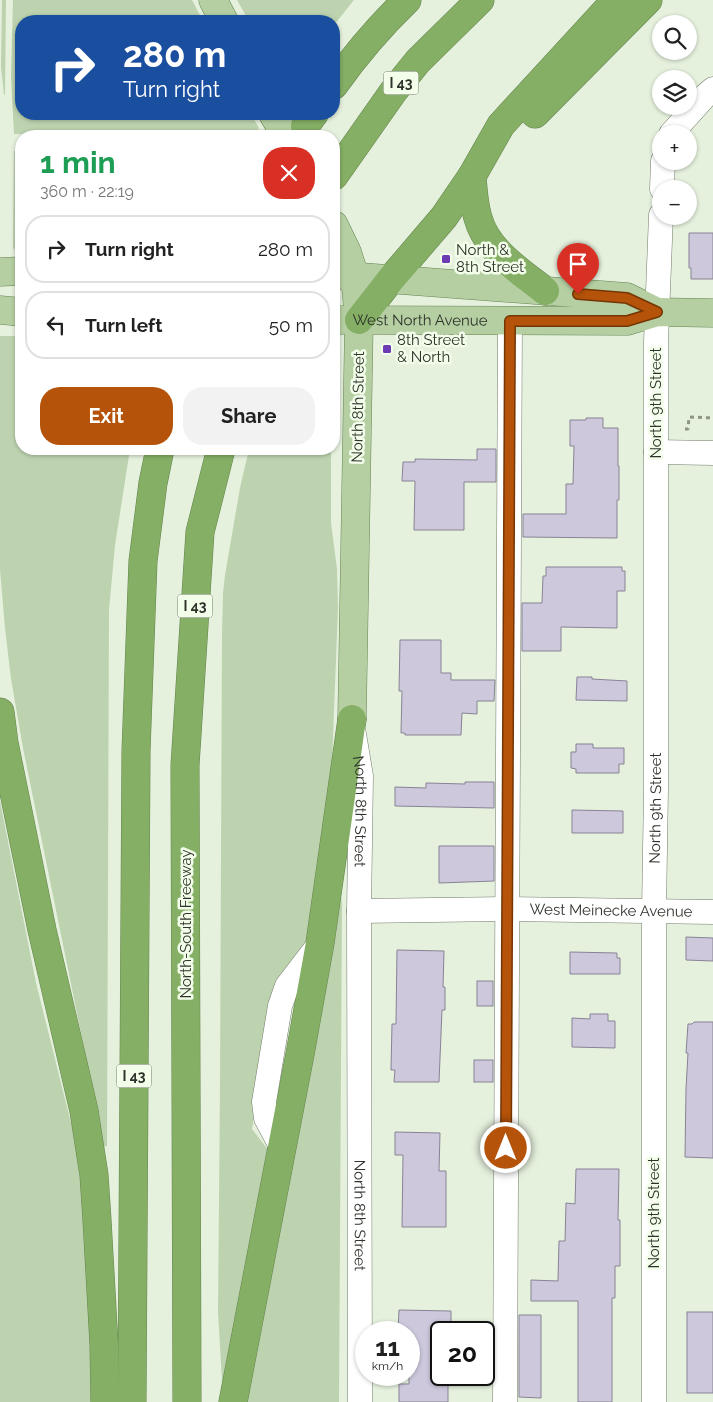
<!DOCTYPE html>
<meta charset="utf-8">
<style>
body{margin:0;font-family:Raleway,sans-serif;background:#f2f2f2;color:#222;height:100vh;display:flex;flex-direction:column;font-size:19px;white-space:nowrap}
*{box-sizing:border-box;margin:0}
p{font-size:16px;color:#767676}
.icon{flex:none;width:28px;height:28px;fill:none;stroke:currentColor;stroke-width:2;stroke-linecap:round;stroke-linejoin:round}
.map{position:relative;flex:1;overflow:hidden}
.details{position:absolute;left:15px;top:130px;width:325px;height:325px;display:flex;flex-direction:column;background:#fff;border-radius:20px;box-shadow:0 1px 4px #0004}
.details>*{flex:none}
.hud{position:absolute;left:15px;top:15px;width:325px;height:105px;border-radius:20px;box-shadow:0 1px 4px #0004;background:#1a4fa0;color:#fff;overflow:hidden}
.tools{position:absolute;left:652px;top:15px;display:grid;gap:10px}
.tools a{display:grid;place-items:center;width:45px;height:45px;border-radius:50%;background:#fff;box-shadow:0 1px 4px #0004;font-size:25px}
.speed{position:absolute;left:355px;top:1321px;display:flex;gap:10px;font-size:25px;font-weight:700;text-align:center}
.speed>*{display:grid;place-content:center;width:65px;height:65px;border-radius:50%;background:#fff;box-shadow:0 1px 4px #0004;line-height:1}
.speed small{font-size:12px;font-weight:400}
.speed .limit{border:2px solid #111;border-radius:8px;background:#fff;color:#111}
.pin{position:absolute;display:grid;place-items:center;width:42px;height:42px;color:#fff;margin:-51px -21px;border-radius:50% 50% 50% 0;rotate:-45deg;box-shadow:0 0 5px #0007}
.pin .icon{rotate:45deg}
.me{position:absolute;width:55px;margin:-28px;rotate:0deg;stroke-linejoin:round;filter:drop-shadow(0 0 4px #0008)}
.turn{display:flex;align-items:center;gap:18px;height:105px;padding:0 25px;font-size:22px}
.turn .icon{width:65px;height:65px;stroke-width:2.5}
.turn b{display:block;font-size:35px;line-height:42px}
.round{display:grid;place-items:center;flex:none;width:52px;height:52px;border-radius:20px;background:#f2f2f2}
.summary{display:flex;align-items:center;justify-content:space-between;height:85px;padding:0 25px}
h1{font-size:30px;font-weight:700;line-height:38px;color:#1e9e55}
.cta{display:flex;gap:10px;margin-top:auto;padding:10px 25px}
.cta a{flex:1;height:58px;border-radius:20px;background:#b45309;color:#fff;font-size:20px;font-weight:700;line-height:58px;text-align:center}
.cta a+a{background:#f2f2f2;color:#222}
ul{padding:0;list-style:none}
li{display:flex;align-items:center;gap:15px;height:68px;margin:0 10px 8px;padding:0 15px;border:2px solid #e0e0e0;border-radius:20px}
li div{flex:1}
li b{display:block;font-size:19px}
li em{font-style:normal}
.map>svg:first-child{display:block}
.green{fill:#bdd3af}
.building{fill:#cdc8dc;stroke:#888395}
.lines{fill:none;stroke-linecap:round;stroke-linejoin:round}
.minor-casing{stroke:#717b6a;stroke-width:25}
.major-casing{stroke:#668450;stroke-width:29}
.highway-casing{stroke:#668450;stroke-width:29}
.path{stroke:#8c9486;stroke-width:3;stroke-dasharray:4 4;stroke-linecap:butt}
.minor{stroke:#fff;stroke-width:24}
.major{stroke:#b5cfa2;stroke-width:28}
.highway{stroke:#84af64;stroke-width:28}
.route-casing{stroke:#753606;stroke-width:12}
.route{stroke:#b45309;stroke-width:9}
.poi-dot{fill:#6d3cb4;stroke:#f2fdea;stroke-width:2}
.labels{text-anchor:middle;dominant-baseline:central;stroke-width:5;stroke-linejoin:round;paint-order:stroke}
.shield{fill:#f2fdea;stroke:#697064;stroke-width:1}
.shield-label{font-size:14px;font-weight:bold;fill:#2e332b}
.poi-label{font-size:15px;fill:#2e332b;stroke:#f2fdea;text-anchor:start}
.street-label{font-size:15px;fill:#2e332b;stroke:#f2fdea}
</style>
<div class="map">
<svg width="713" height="1402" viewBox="0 0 713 1402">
<rect width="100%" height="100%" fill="#e5f0dd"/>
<g class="green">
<path d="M2 0H6L5 95H4L1 67Z"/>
<path d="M13 0H192L203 21H21V114H251L259 128 255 136H129L119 135 14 134 11 77Z"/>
<path d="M237 0H354L334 25V21H249Z"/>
<path d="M14 151H21V253H18L13 248Z"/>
<path d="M0 336H21V449H130L115 545 109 610 107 1146 101 1147 95 1102 23 748 11 679 5 628 0 570Z"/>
<path d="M249 449H331V523L337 569 338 608 331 789 309 937 277 994 252 1129 269 1151 225 1381H222L218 1312 220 1085 222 633 223 593 225 575 240 488Z"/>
<path d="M0 801 36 983 74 1135 83 1179 95 1402H0Z"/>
<path d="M341 896 342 905 339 1402H247L337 907Z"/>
</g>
<g class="building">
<path d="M689 233H713V279H691V268H689Z"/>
<path d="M586 418H603V428H618V466H619V500H617V538L523 537V514H566V484H573L574 446H570V420H586Z"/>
<path d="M477 449H496V482H464V530H414L415 481H402L403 462H415V459L477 460Z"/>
<path d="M546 567H622V571H625V591H617V628L561 627V651H522V603H542L543 576H546Z"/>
<path d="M400 640H441V673H451V680H495L494 701H477V714L462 713 461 735H405V733H401L402 691H399Z"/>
<path d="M577 677H592V679L627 681V701L576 700Z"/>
<path d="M576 744H593V748H624V764H619V773H576V769L571 768V752H576Z"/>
<path d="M465 782H494V808L395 806V787L426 788V783L465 784Z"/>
<path d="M572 810 623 811V833H572Z"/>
<path d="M439 846H494V881L439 883Z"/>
<path d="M686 937 713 938V961L686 960Z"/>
<path d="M397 950 444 951 443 987H445V1010H442L439 1082H394L395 1070H391L392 1024H396Z"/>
<path d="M570 952 617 953V958H620V974H570Z"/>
<rect x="477" y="981" width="16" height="25"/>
<path d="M590 1014H608V1021H615V1048L572 1047V1018L590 1019Z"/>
<path d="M694 1022H713V1158L685 1157 686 1089 688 1053H686L688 1024H692Z"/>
<rect x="474" y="1060" width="19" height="22"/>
<path d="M395 1132 440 1133 439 1171H446V1227H402L403 1155H395Z"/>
<path d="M576 1169H619L618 1220H620V1266H615V1298H612V1402H578V1301H531V1280L558 1281 559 1241H565L566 1203 575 1204Z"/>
<path d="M399 1310 451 1311V1332H441V1384H448V1402H399V1384H409V1332H398Z"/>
<rect x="687" y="1312" width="26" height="81"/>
<path d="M519 1315H541V1398L519 1397Z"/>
<path d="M484 1338H492L491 1359 484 1358Z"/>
</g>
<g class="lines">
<g class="minor-casing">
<g id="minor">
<path d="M671 134 706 95 713 89"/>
<path d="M662 189 663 161"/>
<path d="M656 452 713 453"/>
<path id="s1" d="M354 734 361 776 359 911 360 1402"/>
<path id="s2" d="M359 911 506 909 713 912"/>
<path d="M282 1148 266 1118 264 1102 280 1006 287 986 320 943"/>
<path d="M505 1402 510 321"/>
<path id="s3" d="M654 1402V911L656 789V342L661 215"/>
</g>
</g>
<g class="major-casing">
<g id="major">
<path d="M213 0 224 21"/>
<path d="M273 114 286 136"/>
<path d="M334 225 347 252 355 277 359 320 352 719"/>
<path d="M0 272 21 271"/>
<path d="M334 275 627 297 657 312"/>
<path d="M0 310 21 312"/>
<path id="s4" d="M334 320 627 321 657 312 713 313"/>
</g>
</g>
<g class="highway-casing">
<g id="highway">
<path d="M334 85C356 54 380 26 407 0"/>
<path d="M535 114 648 0"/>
<path d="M305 126 314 114"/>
<path d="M334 176 393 92 418 61 480 0"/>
<path d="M472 176C473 190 474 205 478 218 487 251 520 271 545 291"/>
<path d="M359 320 391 279 444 217 472 176 501 125 616 0"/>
<path d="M0 712 4 743 42 930 84 1111 94 1175 97 1220 104 1344 105 1402"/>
<path d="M132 1402 136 751 143 561 153 483 160 449"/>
<path d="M187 1402 185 765 200 532 221 449"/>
<path d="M233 1402 300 1054 320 943 352 719"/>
</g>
</g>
<path class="path" d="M685 429H688L689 417 713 418"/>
<use href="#minor" class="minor"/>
<use href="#major" class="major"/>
<use href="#highway" class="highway"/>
</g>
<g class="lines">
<g class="route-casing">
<path id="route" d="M506 1148 510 321H627L657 312 627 298 578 294"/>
</g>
<use href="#route" class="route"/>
</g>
<g class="poi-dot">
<rect x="441" y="254" width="10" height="10" rx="2.5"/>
<rect x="382" y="344" width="10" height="10" rx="2.5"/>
</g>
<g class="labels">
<g class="shield">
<rect x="383.5" y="71.5" width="35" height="23" rx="4"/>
<rect x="177.5" y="594.5" width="35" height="23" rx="4"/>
<rect x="116.5" y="1064.5" width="35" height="23" rx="4"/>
</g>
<g class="shield-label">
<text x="401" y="83">I 43</text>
<text x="195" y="606">I 43</text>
<text x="134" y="1076">I 43</text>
</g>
<g class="poi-label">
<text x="456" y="250">North &amp;<tspan x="456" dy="17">8th Street</tspan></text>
<text x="397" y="340">8th Street<tspan x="397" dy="17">&amp; North</tspan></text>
</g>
<g class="street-label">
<text stroke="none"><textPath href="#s4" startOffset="86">West North Avenue</textPath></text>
<text transform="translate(656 403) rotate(-90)">North 9th Street</text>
<text transform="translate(358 407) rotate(-89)">North 8th Street</text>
<text stroke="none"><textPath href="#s3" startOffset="594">North 9th Street</textPath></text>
<text stroke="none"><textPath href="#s1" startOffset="78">North 8th Street</textPath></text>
<text stroke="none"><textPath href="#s2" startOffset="252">West Meinecke Avenue</textPath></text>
<text transform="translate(186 924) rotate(-90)">North-South Freeway</text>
<text transform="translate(654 1213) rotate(-90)">North 9th Street</text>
<text stroke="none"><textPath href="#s1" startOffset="482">North 8th Street</textPath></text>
</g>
</g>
</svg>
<div class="tools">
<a><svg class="icon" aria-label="search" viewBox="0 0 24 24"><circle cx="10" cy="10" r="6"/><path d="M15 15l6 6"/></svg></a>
<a><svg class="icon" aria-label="layers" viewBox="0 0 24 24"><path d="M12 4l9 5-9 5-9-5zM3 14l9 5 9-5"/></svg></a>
<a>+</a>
<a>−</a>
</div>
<div class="speed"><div>11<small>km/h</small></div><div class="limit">20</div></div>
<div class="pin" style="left:578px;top:294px;background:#d93025"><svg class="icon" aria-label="arrive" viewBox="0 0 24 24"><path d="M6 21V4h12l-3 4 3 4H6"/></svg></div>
<svg class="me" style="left:506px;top:1148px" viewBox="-20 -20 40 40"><circle r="17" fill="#b45309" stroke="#fff" stroke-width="3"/><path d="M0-11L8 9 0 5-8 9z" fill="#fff"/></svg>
<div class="hud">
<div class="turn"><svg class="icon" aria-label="right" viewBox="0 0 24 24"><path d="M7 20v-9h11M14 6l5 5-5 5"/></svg><div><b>280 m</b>Turn right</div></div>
</div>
<section class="details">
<div class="summary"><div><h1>1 min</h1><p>360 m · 22:19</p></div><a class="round" style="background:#d93025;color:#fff"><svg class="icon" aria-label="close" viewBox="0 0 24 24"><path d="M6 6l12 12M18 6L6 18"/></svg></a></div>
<ul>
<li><svg class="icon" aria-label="right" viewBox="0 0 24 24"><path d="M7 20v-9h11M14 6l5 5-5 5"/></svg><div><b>Turn right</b></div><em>280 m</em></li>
<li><svg class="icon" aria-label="left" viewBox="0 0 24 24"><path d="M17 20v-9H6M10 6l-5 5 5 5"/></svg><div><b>Turn left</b></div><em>50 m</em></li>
</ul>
<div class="cta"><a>Exit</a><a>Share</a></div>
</section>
</div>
